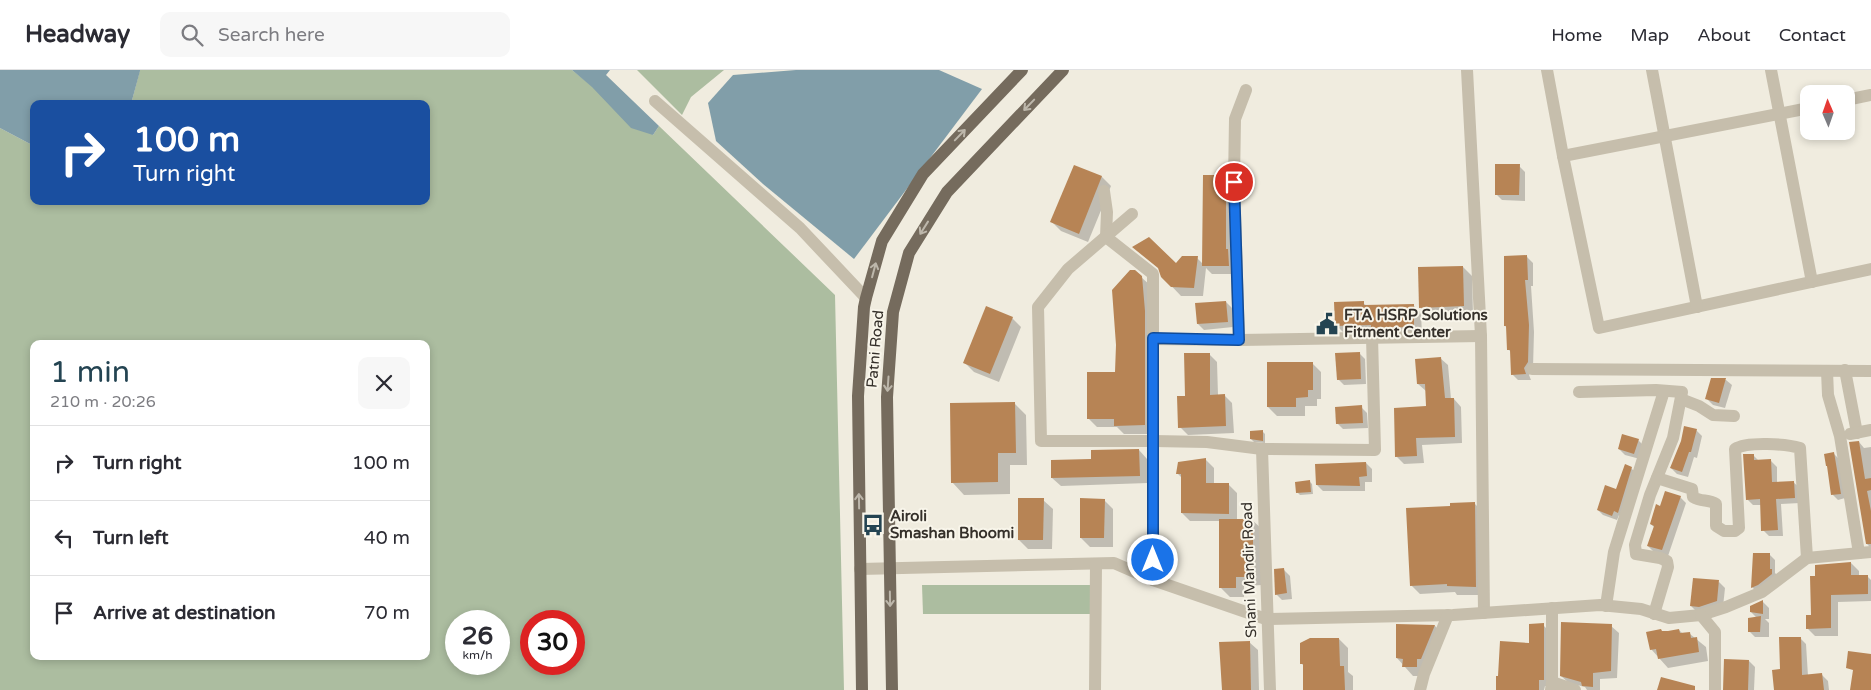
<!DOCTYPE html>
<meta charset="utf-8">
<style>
body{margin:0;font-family:"Varela Round",sans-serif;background:#f7f7f7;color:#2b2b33;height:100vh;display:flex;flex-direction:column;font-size:19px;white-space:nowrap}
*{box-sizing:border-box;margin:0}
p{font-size:16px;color:#7c7c81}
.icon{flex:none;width:28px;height:28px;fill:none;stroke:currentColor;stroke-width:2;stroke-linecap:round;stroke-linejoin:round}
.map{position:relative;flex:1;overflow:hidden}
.side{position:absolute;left:30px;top:270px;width:400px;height:320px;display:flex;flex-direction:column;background:#fff;border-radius:10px;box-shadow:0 2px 8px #0003}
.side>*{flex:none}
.hud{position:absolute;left:30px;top:30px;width:400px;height:105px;border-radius:10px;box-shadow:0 2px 8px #0003;background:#1a4fa0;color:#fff;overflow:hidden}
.needle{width:32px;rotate:358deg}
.buttons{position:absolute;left:1800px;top:15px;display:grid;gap:10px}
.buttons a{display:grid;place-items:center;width:55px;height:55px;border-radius:10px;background:#fff;box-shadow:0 2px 8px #0003;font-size:25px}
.speed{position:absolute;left:445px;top:540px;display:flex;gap:10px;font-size:25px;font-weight:700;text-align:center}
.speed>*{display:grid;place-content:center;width:65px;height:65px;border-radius:50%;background:#fff;box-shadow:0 2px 8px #0003;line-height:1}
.speed small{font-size:12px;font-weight:400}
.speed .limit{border:8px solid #d22;background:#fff;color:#111}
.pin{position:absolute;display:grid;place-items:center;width:42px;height:42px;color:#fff;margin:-21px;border:2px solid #fff;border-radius:50%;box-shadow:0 1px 5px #0007}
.me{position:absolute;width:55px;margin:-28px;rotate:0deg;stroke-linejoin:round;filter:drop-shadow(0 0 4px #0008)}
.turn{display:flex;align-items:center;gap:18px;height:105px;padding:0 20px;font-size:22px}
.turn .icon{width:65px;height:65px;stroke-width:2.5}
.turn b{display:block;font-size:35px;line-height:42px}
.round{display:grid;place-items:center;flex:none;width:52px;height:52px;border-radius:10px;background:#f7f7f7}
.summary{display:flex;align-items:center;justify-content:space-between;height:85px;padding:0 20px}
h1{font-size:30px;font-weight:600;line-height:38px;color:#244452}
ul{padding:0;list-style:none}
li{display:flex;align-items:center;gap:15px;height:75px;padding:0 20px;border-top:1px solid #e1e1e2}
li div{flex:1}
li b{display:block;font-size:19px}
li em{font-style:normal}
header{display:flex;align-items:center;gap:30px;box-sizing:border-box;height:70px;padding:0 25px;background:#fff;border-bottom:1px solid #e1e1e2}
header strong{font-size:24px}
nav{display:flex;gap:28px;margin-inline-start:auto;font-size:18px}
.search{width:350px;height:45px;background:#f7f7f7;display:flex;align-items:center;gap:12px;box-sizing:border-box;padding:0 18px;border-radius:10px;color:#7c7c81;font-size:19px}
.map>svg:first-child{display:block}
.green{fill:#acbda0;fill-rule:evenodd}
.water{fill:#819ea9}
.shadow{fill:#0003}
.building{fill:#b78455}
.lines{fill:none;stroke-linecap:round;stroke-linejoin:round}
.minor{stroke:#c6beac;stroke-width:12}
.major{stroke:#756b5d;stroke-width:12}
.oneway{stroke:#bdb7ab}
.route-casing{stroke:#114b97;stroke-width:12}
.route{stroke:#1a73e8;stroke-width:9}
.labels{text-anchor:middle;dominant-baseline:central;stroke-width:4;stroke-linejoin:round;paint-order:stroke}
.poi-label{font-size:15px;font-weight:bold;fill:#35302a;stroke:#f8f5ea;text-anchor:start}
.street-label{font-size:15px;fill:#35302a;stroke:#f8f5ea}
</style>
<header>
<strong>Headway</strong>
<div class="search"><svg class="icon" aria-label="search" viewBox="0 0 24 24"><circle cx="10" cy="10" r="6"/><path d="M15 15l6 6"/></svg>Search here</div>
<nav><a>Home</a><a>Map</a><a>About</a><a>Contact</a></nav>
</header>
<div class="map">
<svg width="1871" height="620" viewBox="0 0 1871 620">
<rect width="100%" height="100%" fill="#f0ecdf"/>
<g class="green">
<path d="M140 0H572L653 65 659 56 835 225 844 620H0V58L34 76V131H426V34H131ZM34 274H426V586H34ZM456 551H499V594H456ZM531 551H574V594H531Z"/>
<path d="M637 0H724L691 27 682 45Z"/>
<path d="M922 515H1096V544H923Z"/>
</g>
<g class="water">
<path d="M0 0H140V1L131 34H34V76L0 58Z"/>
<path d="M572 0H610L606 5 659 56 653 65 631 58 592 17Z"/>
<path d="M796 0H939L982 19 854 189 763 114 716 71 708 33 733 5Z"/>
</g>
<g class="shadow">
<path d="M1074 96 1102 107 1111 116 1088 172 1061 161 1052 152Z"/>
<path d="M1519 96 1525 102V131L1502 130 1496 124Z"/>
<path d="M1225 106 1234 115 1236 204H1212L1206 198 1203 226H1181L1162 206 1160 199 1134 177 1176 194 1197 188 1203 194Z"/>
<path d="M1527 187 1533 193V216H1531L1534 262 1533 298 1529 305 1531 310H1518L1512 304 1511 282 1508 279V258L1505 256Z"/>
<path d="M1463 197 1472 206 1473 245 1429 246 1420 237Z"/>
<path d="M1141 207 1151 216 1154 364H1124L1117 357H1097L1088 348 1117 303V275Z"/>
<path d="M1226 232 1232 238 1233 257 1204 260 1198 254Z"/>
<path d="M1363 233 1367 236 1413 235 1421 243 1422 265 1344 263 1336 255Z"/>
<path d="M1012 248 1021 257 999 312 974 302 965 293Z"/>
<path d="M1359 283 1365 289 1366 314 1344 315 1338 309Z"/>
<path d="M1209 284 1217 292 1218 325H1224L1232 333 1234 363 1188 365 1180 357 1186 327Z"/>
<path d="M1440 288 1448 295 1451 329H1454L1461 337 1462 373 1422 375 1424 393 1404 394 1396 386 1427 338 1426 321 1418 314Z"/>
<path d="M1312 293 1321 302V329H1317V336H1305V346H1277L1268 337Z"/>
<path d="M1712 309 1726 310 1732 315 1725 338 1713 335 1707 329Z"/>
<path d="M1014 333 1026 345 1027 395H1010V424L964 425 952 412Z"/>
<path d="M1361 337 1367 343 1368 358 1343 359 1337 353Z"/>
<path d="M1696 360 1702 366 1697 388 1694 387 1688 407 1677 404 1671 398Z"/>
<path d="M1262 361 1265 364V373L1254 372 1251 369Z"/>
<path d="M1638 370 1644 376 1640 389 1625 385 1619 379Z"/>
<path d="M1859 372 1864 378 1871 377V478L1867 474Z"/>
<path d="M1139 380 1147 389 1148 413 1061 416 1052 408Z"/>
<path d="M1834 384 1839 389 1845 428 1838 430 1833 425 1829 397Z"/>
<path d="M1753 385 1759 391H1771L1777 397V413L1793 412 1800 418V433L1781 434 1783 466H1769L1763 460 1761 435H1753L1747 429Z"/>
<path d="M1206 390 1214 398V414H1228L1237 423V450H1252L1262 459V515L1244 516V527H1230L1221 518 1220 451H1190L1182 443V408L1178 404 1179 393Z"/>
<path d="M1366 393 1372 399V412H1365V421H1323L1317 415Z"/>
<path d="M1631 398 1636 403 1623 447 1619 445 1617 450 1603 445 1598 440 1617 421Z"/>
<path d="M1310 412 1312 414 1313 424 1300 425 1297 422Z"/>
<path d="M1680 427 1686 433 1668 486 1654 482 1648 476 1655 458 1651 454 1661 438Z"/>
<path d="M1043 430 1053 439 1052 479H1028L1019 470Z"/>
<path d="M1104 430 1113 439V477H1090L1081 468Z"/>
<path d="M1474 433 1483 442 1484 525H1457L1455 522 1420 524 1411 515 1451 437Z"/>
<path d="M1769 484 1775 490V503L1778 506 1758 523 1752 517Z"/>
<path d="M1851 493 1859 501V506H1867L1871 510V531L1838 532V566H1815L1807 558 1812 546 1816 507Z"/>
<path d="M1284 500 1290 506 1292 529 1282 530 1276 524Z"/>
<path d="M1719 512 1725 518 1723 537 1697 542 1691 536Z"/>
<path d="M1763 532 1769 538V549H1765L1769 553V567H1755L1749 561 1757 548 1751 542Z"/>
<path d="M1543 555 1549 561V616H1545L1544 620H1497Z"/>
<path d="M1398 556H1435L1444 565 1425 606H1413L1397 588Z"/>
<path d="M1611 556 1619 563 1617 608 1600 609V620H1587L1585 617 1569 613 1561 606Z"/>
<path d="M1679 560 1683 564H1690L1706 577 1708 591 1668 598 1651 579Z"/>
<path d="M1800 568 1806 574 1808 606 1822 605 1828 611 1829 620H1775L1782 601Z"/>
<path d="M1339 569 1348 578V602L1353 606V620H1304V596L1301 593Z"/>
<path d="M1249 572 1258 580 1259 620H1224Z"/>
<path d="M1749 591 1755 597 1754 620H1724Z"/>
</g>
<g class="building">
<path d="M1495 94H1520L1519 125H1495Z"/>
<path d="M1074 95 1102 106 1079 164 1050 152Z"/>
<path d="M1203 105H1226V179H1228L1229 196H1202Z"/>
<path d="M1149 167 1176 193 1182 186H1198L1194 218 1171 217 1161 207 1158 198 1132 177Z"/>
<path d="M1527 185 1528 210H1525L1529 255 1528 292 1524 298 1526 304 1511 305 1510 280H1507L1506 256H1504V186Z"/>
<path d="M1463 196 1464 236 1419 238 1418 197Z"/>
<path d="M1130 200H1135L1142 206 1145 241V355L1114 356V349H1087V302H1115L1116 275 1112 220Z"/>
<path d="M1226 231 1228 252 1197 254 1195 233Z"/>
<path d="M1364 231V235L1414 234V257L1371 258V255L1335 256 1334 232Z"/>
<path d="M986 236 1013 247 990 304 963 293Z"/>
<path d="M1360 282 1361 309 1337 310 1335 283Z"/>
<path d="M1184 283H1210V325L1225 324 1226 356 1178 358 1177 326H1185Z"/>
<path d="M1441 287 1445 328H1454L1455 367 1416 368 1417 386 1395 387 1394 338 1426 336 1425 314H1417L1415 289Z"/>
<path d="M1267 292H1313V320H1308V327L1296 328V337H1267Z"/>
<path d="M1711 308H1726L1719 333 1705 329Z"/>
<path d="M1015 332 1016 383H998V412L951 413 950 333Z"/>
<path d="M1362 335 1363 353 1336 354 1335 337Z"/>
<path d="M1684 356 1697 359 1691 382H1689L1682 402 1670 398 1681 371Z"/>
<path d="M1263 360V371L1250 369V361Z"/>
<path d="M1622 364 1639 369 1634 384 1618 379Z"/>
<path d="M1859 371 1865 409 1871 408V420L1867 421 1871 441V474H1866L1849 372Z"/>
<path d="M1139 379 1140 406 1051 408V390L1091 389V380Z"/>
<path d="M1834 382 1841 424 1831 425 1827 396H1826L1824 384Z"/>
<path d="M1743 384H1754V390L1771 389 1772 412 1794 411 1795 428 1776 429 1778 460 1761 461 1760 429 1746 430Z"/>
<path d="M1206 388V413H1229V444L1181 443V404H1176L1178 392Z"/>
<path d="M1366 392 1367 406 1359 407 1360 416 1316 415 1315 394Z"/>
<path d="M1625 394 1632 397 1618 443 1614 441 1612 446 1597 440 1605 415 1616 419Z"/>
<path d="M1310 410 1311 422 1296 423 1295 412Z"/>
<path d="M1665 421 1681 426 1662 480 1647 476 1654 456 1650 454 1656 434 1660 436Z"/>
<path d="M1018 428H1044L1043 470H1018Z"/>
<path d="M1080 428 1105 429 1104 468H1080Z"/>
<path d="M1475 432 1476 517 1447 516V514L1410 516 1406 438 1450 436V433Z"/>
<path d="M1219 449H1253V507H1236V518H1219Z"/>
<path d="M1753 483H1770V499H1772V504L1758 515 1751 518Z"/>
<path d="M1851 492V505H1868V524L1831 525V558L1806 559V545H1811L1810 506H1815V495Z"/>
<path d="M1284 498 1287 523 1275 525 1274 499Z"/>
<path d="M1693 508 1719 510 1717 531 1699 537 1690 536Z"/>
<path d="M1763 530V544L1750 542V536Z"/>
<path d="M1761 546 1760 562H1748V548Z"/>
<path d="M1561 552 1612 554 1611 601 1593 603V617L1582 616 1581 612 1560 606Z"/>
<path d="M1544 553V610H1539V620H1496V606H1498L1500 571 1529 573V554Z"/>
<path d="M1396 554 1435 555 1421 589H1417V597H1402L1403 589 1396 588Z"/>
<path d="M1661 559 1662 561H1668L1679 559 1680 563 1690 562 1691 568 1697 567 1699 582 1658 589 1656 579 1650 580 1646 562Z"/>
<path d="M1779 567H1801L1802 605 1822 603 1824 620H1774L1772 600 1780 599Z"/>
<path d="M1310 568H1339L1340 596H1344L1345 620H1303V594H1300V573Z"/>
<path d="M1250 571 1251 620H1222L1219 572Z"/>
<path d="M1848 581 1871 584V620H1850L1853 600 1846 598Z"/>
<path d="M1724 589 1749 590 1748 620H1723Z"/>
<path d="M1661 607 1695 616V620H1657Z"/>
</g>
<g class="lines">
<g class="minor">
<path d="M1467 0 1481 266 1484 543"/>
<path d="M1547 0 1563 86 1599 258 1871 199"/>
<path d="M1652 0 1697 237"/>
<path d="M1771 0 1812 212"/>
<path d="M1846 30 1871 25"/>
<path d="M655 31 800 158 866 228"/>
<path d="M1563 86 1809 38"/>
<path d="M1104 121 1107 142 1106 167 1153 204V510"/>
<path d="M1132 144 1068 199 1038 237 1041 371H1154L1207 372 1262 379 1375 380 1372 267"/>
<path d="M1153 269 1239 270 1481 266"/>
<path d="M1239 270 1234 112 1235 49 1246 20"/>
<path d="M1532 299 1871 301"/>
<path d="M1845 300 1857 363"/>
<path d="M1827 301 1828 325 1840 366 1859 483"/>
<path d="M1579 322 1656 320 1682 322 1673 368 1650 425 1635 475 1636 484 1660 488 1667 491 1668 497 1654 544"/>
<path d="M1681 329 1699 336 1713 345 1734 346"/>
<path d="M1850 364 1871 360"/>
<path d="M1262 379 1270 620"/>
<path d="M1657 408 1692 419 1693 427C1701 432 1709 429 1716 434V456L1724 461H1735L1739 458 1735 379C1747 371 1787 374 1800 378L1807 488"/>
<path d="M860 499 1114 493 1153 510 1266 549 1453 545 1600 535 1641 539 1669 548 1701 545 1726 537 1762 522 1807 488 1871 482"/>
<path d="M1606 536 1614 482 1664 321"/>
<path d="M1552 538V612"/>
<path d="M1701 545 1715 562V620"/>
<path d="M1095 620 1096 494"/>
<path d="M1420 620 1424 604 1448 545"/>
<path d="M1551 620 1552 612 1575 620"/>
</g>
<g class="major">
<path d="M862 620 858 326 864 237 866 228 882 171 923 104 1022 0"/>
<path d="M892 620 887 327 893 242 909 183 947 122 1063 0"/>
</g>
</g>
<defs><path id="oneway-shaft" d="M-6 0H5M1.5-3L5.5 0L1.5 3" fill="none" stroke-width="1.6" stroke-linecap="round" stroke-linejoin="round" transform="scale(1.25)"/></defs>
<g class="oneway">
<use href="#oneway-shaft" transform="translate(1029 35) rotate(134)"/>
<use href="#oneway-shaft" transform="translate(960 65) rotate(-46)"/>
<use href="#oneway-shaft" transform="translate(924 158) rotate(122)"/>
<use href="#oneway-shaft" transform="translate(874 200) rotate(-75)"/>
<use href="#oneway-shaft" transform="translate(888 314) rotate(94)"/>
<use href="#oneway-shaft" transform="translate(859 431) rotate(-91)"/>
<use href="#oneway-shaft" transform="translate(890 529) rotate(89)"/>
</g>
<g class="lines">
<g class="route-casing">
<path id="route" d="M1153 490V268L1239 270 1234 112"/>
</g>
<use href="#route" class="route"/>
</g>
<defs>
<g id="civic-bare" transform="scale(1.725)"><path d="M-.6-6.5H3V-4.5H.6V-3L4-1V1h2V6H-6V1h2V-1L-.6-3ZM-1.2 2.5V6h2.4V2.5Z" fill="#244452" stroke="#f8f5ea" stroke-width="2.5" paint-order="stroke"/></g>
<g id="bus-bare" transform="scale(1.725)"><path d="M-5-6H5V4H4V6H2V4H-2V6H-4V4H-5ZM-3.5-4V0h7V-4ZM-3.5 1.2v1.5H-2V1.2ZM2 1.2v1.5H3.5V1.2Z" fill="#244452" stroke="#f8f5ea" stroke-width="2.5" paint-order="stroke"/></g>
</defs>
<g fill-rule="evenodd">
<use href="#civic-bare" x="1327" y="254"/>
<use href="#bus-bare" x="873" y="455"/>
</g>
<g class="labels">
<g class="poi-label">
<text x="1344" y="245">FTA HSRP Solutions<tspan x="1344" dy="17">Fitment Center</tspan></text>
<text x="890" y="446">Airoli<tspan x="890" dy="17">Smashan Bhoomi</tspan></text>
</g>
<g class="street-label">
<text transform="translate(875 279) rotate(-85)">Patni Road</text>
<text transform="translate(1249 500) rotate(-92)">Shani Mandir Road</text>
</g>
</g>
</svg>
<div class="buttons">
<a><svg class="needle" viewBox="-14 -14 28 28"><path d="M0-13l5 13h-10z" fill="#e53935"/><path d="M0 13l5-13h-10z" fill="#7c7c81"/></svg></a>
</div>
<div class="speed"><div>26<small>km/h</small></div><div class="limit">30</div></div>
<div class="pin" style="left:1234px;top:112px;background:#d93025"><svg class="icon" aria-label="arrive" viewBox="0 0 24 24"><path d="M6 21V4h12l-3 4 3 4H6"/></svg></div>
<svg class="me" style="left:1153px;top:490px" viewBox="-20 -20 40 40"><circle r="17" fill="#1a73e8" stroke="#fff" stroke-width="3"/><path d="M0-11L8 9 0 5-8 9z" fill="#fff"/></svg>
<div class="hud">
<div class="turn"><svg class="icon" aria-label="right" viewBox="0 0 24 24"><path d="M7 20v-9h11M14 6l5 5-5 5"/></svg><div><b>100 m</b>Turn right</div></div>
</div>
<section class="side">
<div class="summary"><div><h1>1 min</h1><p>210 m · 20:26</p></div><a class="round"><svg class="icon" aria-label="close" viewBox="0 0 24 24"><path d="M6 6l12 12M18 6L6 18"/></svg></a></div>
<ul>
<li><svg class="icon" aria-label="right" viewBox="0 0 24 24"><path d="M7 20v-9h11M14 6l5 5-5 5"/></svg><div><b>Turn right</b></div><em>100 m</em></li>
<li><svg class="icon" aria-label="left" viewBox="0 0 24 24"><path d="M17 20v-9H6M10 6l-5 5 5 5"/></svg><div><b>Turn left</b></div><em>40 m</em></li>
<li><svg class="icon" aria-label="arrive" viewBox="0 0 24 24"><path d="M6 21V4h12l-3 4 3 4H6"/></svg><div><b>Arrive at destination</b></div><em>70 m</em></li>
</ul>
</section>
</div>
